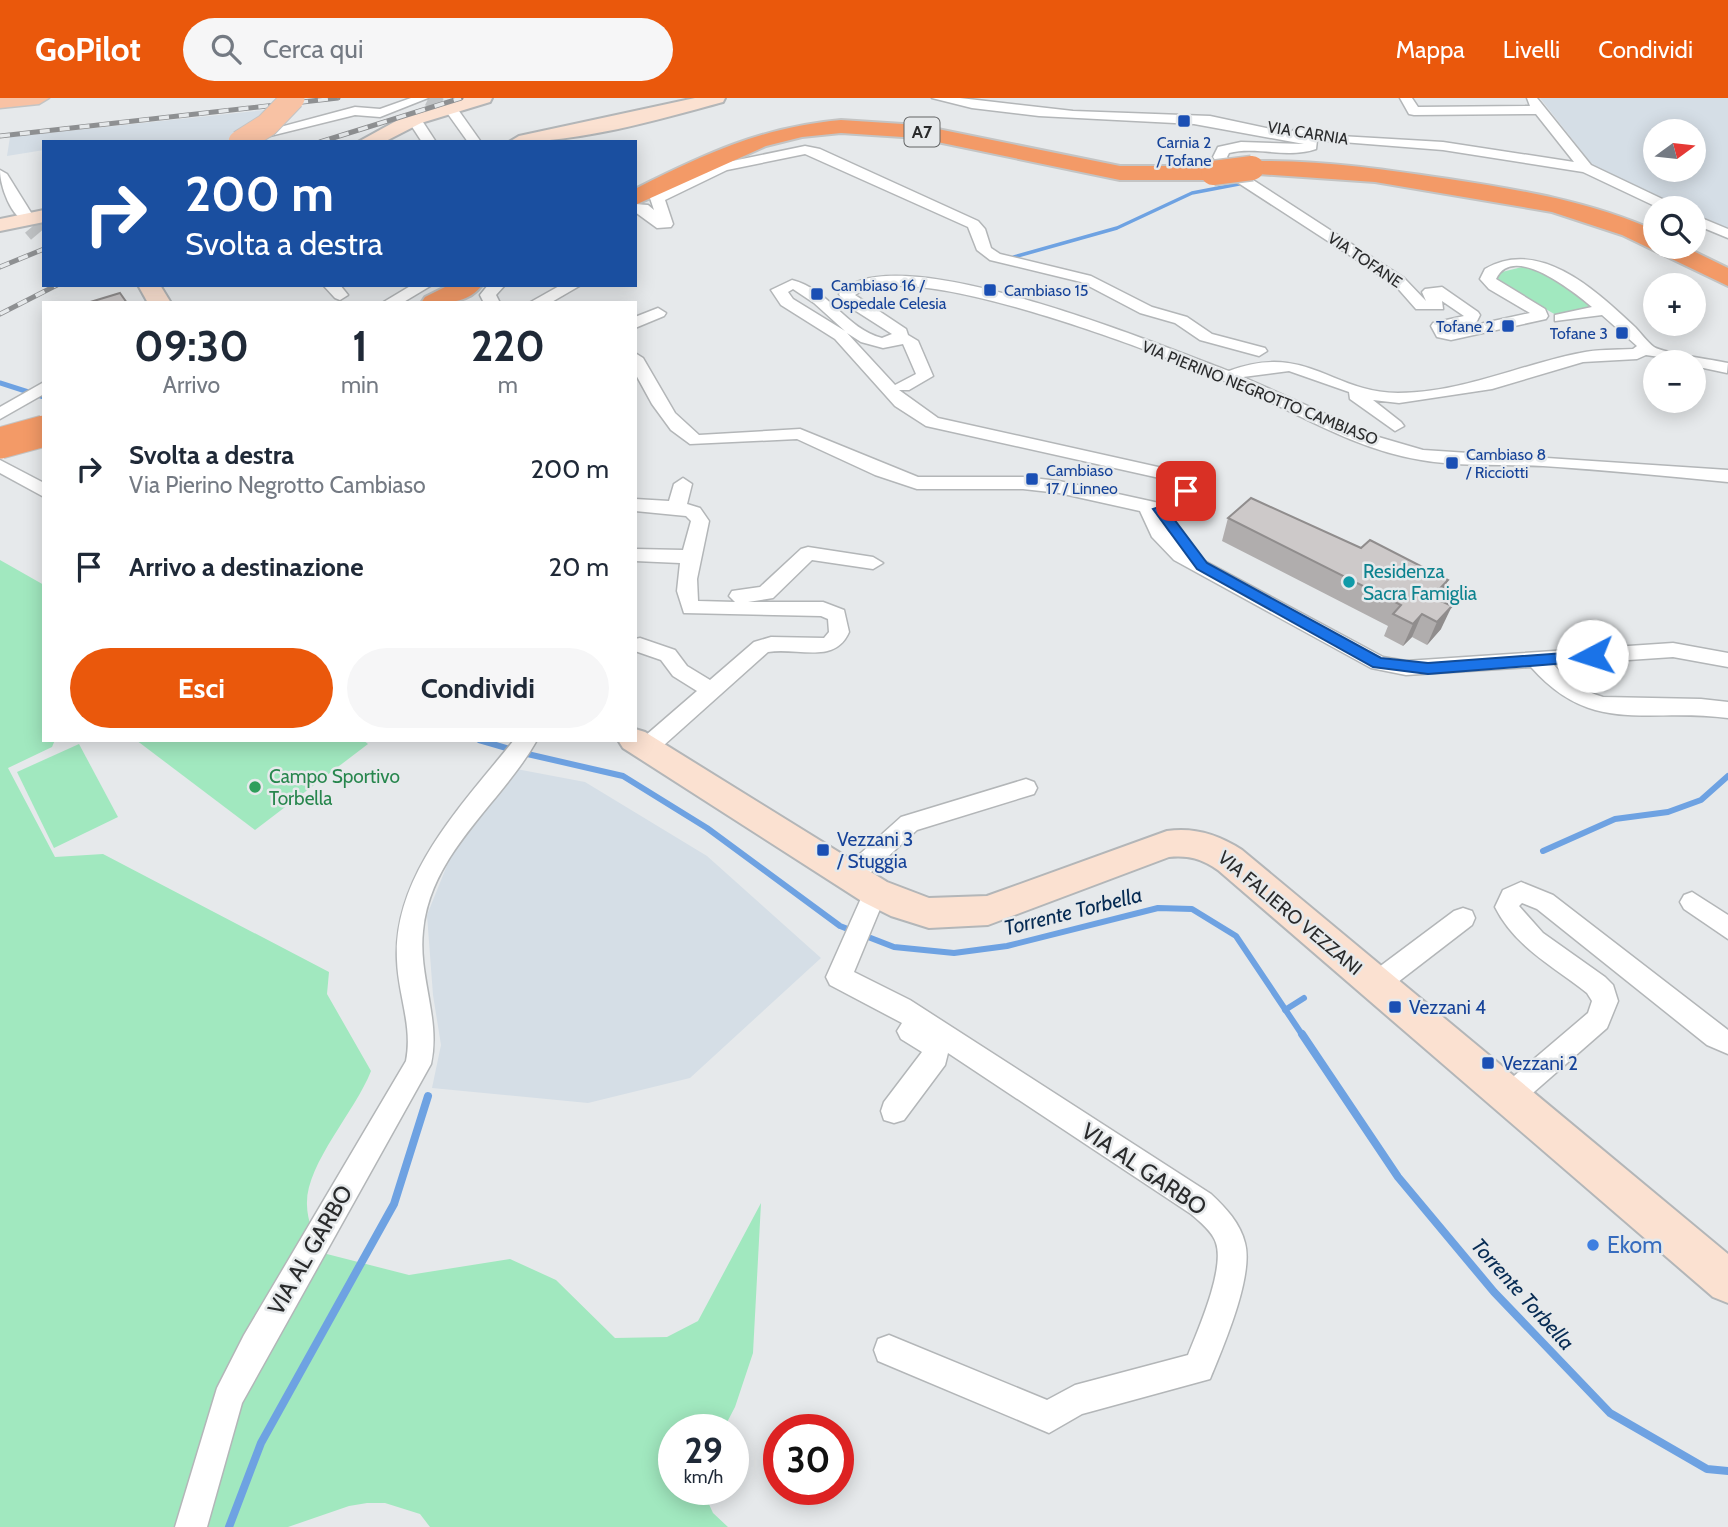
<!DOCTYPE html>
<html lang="it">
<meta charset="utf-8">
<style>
body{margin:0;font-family:Cabin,sans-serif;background:#f6f6f7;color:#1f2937;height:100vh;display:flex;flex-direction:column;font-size:26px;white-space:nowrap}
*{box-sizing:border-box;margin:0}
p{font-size:23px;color:#747a83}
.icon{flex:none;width:38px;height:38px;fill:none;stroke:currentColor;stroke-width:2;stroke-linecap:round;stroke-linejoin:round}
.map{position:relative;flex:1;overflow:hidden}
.side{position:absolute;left:42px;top:203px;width:595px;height:441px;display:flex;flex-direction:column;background:#fff;border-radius:0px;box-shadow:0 4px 18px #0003}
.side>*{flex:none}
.hud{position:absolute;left:42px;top:42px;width:595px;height:147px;border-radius:0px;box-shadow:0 4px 18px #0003;background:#1a4fa0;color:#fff;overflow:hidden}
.needle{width:46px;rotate:75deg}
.controls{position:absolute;left:1643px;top:21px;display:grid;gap:14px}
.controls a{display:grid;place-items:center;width:63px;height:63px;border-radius:50%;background:#fff;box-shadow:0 4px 18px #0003;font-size:35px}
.speed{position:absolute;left:658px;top:1316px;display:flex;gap:14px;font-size:35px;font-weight:700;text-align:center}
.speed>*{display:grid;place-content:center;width:91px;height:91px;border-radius:50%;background:#fff;box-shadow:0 4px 18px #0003;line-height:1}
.speed small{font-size:18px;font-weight:400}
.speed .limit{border:10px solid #d22;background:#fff;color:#111}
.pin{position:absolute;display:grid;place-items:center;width:60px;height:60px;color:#fff;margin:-30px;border-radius:14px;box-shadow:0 4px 10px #0006}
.me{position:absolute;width:77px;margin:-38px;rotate:265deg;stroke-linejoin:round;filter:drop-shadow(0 0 5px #0008)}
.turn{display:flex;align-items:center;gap:24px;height:147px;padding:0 28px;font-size:32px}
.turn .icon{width:91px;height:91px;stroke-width:2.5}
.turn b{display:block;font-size:49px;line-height:60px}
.eta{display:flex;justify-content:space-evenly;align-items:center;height:119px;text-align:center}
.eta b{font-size:42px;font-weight:700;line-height:49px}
.cta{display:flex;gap:14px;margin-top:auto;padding:14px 28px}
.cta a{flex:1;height:80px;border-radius:42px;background:#ea580c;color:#fff;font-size:28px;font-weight:700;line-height:80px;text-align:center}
.cta a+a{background:#f6f6f7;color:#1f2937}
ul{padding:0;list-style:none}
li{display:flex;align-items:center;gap:21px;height:98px;padding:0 28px}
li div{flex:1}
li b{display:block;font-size:26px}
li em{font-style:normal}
header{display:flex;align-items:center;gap:42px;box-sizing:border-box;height:98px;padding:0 35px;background:#ea580c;color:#fff}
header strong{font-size:33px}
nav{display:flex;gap:38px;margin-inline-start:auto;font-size:24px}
.search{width:490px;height:63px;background:#f6f6f7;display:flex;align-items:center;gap:18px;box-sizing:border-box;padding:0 24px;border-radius:38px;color:#747a83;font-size:26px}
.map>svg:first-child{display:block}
.built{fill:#d5dee6;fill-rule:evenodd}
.green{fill:#a1e8bf}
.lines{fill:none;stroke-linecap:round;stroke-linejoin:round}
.stream-far3{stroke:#6ea2e2;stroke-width:3.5}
.stream-far2{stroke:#6ea2e2;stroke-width:5}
.stream-far1{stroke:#6ea2e2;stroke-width:6}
.stream{stroke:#6ea2e2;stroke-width:8}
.street-tunnel{stroke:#c0c3c5;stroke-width:14;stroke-dasharray:14 7;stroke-linecap:butt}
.secondary-tunnel{stroke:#c0c3c5;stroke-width:21;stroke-dasharray:21 10;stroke-linecap:butt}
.street-casing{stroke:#b3b6b8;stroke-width:3}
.secondary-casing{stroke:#b3b6b8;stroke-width:4}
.primary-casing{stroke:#c3c4c4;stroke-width:3}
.highway-casing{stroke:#c3c4c4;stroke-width:4}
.street{fill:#fff;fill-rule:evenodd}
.secondary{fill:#fbe1d1;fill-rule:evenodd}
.primary{fill:#f8c2a4;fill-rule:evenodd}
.highway{fill:#f39a67;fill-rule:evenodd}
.rail-casing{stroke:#8e9092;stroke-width:5}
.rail{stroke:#e6e9eb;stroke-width:3.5;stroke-dasharray:10;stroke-linecap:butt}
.primary-bridge-casing{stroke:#c3c4c4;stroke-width:25;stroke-linecap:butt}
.highway-bridge-far1-casing{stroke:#c3c4c4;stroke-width:27;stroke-linecap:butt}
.highway-bridge-casing{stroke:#c3c4c4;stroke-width:33;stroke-linecap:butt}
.primary-bridge{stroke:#f8c2a4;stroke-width:23}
.highway-bridge-far1{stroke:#f39a67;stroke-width:24}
.highway-bridge{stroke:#f39a67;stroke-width:31}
.wall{fill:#b0adad}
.shaded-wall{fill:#908d8d}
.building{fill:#cdc9c9;stroke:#908d8d;stroke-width:2}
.route{fill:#1a73e8;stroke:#114b97;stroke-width:2}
.transit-dot{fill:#1a4fb4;stroke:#e6e9eb;stroke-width:2.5}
.culture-dot{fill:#0f9aa8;stroke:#e6e9eb;stroke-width:2.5}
.leisure-dot{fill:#2e9e5b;stroke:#e6e9eb;stroke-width:2.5}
.shop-dot{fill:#3f7fe0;stroke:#e6e9eb;stroke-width:2.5}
.labels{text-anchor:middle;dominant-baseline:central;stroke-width:5;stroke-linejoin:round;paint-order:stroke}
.far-street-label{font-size:16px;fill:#2a2b2c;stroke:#e6e9eb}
.far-transit-label{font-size:16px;fill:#164399;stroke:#e6e9eb;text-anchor:start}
.shield{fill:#e6e9eb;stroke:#626465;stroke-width:2}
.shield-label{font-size:18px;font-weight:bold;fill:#2a2b2c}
.culture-label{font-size:19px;fill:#0d838f;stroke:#e6e9eb;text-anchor:start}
.leisure-label{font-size:19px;fill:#27864d;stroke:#e6e9eb;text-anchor:start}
.transit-label{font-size:19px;fill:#164399;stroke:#e6e9eb;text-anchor:start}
.street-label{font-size:19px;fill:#2a2b2c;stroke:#e6e9eb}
.water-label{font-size:21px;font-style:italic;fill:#062b53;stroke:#e6e9eb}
.near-street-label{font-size:23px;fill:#2a2b2c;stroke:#e6e9eb}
.near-shop-label{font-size:23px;fill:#366cbe;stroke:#e6e9eb;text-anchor:start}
</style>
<header>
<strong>GoPilot</strong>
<div class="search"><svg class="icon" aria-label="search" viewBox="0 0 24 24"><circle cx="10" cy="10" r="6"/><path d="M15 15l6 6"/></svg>Cerca qui</div>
<nav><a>Mappa</a><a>Livelli</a><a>Condividi</a></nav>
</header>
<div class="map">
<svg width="1728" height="1429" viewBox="0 0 1728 1429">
<rect width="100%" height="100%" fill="#e6e9eb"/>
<g class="built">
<path d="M1540 0H1728V133L1694 117V110H1678L1594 69ZM1656 33H1694V72H1656Z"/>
<path d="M274 11 225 44H44V52L7 58 10 39Z"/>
<path d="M511 670 585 684 707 758 821 860 690 980 588 1005 432 990 441 947 433 897 427 817 460 735Z"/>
</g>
<g class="green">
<path d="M1526 168C1547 169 1579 193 1590 210L1556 217 1497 183 1498 175Z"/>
<path d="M0 462 44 487V642H55L52 649 8 670 55 759 103 756 329 874 327 896 371 973C355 1014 305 1067 307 1107 307 1122 315 1140 319 1154L409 1177 510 1161 556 1182 615 1240 667 1239 698 1223 761 1105 753 1255 735 1309 723 1332H674V1391H702L713 1415 728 1429H430L420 1416 385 1405H367L349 1408 288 1429H0Z"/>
<path d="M136 642H363L368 646 255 732Z"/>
<path d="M79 646 118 719 54 750 17 674Z"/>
</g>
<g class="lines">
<path class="stream-far3" d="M1014 159 1117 130 1192 95 1239 86"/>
<path class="stream-far2" d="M0 285 44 299"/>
<g class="stream-far1">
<path d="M479 642 513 652"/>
<path d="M523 655 623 678 707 730 840 828 853 833"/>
<path d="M1543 753 1615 721 1668 714 1701 702 1728 678"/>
<path d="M863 837 894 849 954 855 1007 848 1158 810 1192 811 1236 838 1303 938"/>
<path d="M1285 912 1304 900"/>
</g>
<g class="stream">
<path d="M1302 936 1398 1079 1494 1194 1610 1315 1707 1371 1728 1373"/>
<path d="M229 1429 261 1345 394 1106 428 998"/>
</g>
<path class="street-tunnel" d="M428 1 447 10"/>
<path class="secondary-tunnel" d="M33 128 39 135"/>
<g class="street-casing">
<g id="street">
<path d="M411 0H428L380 19 355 17 250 43 243 39 355 9 380 11Z"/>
<path d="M932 0H960L1073 13 1210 18 1290 35 1296 30 1340 38 1443 44 1574 64 1536 16 1414 17 1409 16 1400 0H1412L1418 9 1530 8 1527 0H1537L1591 67 1675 107 1677 110H1659L1583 74 1443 52 1317 42 1316 51C1288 61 1257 48 1229 55L1227 59 1236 71 1404 180 1426 203 1422 194 1425 191 1442 189 1478 214 1480 217 1475 227 1530 215 1489 191 1480 181 1485 171C1540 139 1596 193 1635 229 1641 235 1647 244 1654 249 1663 255 1714 262 1728 265L1727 275 1694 268V264L1646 257 1637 261 1583 264 1492 291 1399 305 1373 302 1401 324 1404 328 1395 333 1350 301 1349 294 1289 273 1243 279 1375 338 1423 352 1728 372V384C1666 378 1605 372 1543 368 1503 366 1461 369 1421 362 1352 351 1289 310 1225 283 1162 257 910 157 855 197L906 231 908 237 918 243 933 278 909 292H899L938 320 1176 373 1193 389 1192 404 1180 414 1160 417 1167 432 1188 454 1383 559 1406 563 1673 545 1728 555V569L1673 559 1554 567C1568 583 1582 593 1603 599L1701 601 1728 604V620C1647 609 1593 639 1531 569L1406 577 1371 570 1174 462 1152 439 1140 413 1059 395 1023 391H917L875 377 797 341 690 346 671 332 652 306 635 275V255L643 260 675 315 699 337 800 331 918 379H1023L1059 383 1159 405 1174 401 1175 391 1164 381 926 328 895 308 835 241 781 207 771 192 792 182C829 191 846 231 882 240L892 236 845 206 839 196C890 134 1163 249 1229 273 1306 244 1332 295 1398 295 1461 295 1519 267 1580 255 1597 251 1616 252 1633 251L1637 248 1602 217 1555 223V217L1592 209C1575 195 1513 144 1496 181L1545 211 1548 218 1546 221 1451 242 1437 239 1431 228 1433 225 1464 218 1442 203 1443 211H1416L1394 186 1226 77 1213 59 1218 49 1241 44 1304 46 1194 26 1039 18 972 10ZM793 191 814 205 845 233 793 201 788 194ZM847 235 861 244 883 250 903 246 916 276 895 287Z"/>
<path d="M444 6H454L481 44H468L443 9Z"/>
<path d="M414 17 419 18 436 44H422L407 21Z"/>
<path d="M805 48 820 51 978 123 985 131 991 150 1000 156 1091 178 1152 209 1187 219 1212 236 1265 250 1267 253 1259 258 1200 242 1175 225 1140 215 1081 184 990 162 977 152 968 129 805 56 727 72 665 102 673 126 671 129 657 130 635 114V106L648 107 654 112 650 100 652 97 718 66Z"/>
<path d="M0 72 7 76 35 121 33 124 28 125C11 120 0 88 0 72Z"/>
<path d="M1694 117 1728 131V140L1694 126Z"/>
<path d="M323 187H340L348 197 340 202 335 200Z"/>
<path d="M412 187H432L402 205H382Z"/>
<path d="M488 187H505L496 197 500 205H484L480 197Z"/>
<path d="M561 187H581L550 205H529Z"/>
<path d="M658 210 666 215 664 218 635 230V219Z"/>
<path d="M44 284V296L0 321V309Z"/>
<path d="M0 362 44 385V399L0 375Z"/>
<path d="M683 380 692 386 687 406 700 410 709 423 697 481 698 503 735 504 729 498 732 493 760 489 801 451 808 449 873 459 883 465 873 471 812 462 773 500 748 504H823L844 512 849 534C835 567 797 549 768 554L654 656H638L635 650 638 644 697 593 673 578 661 562 635 553V541L640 540 675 552 687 568 710 582 754 544 771 539 824 540 829 534 828 521 821 518 684 515 677 493 680 465 635 463V451L683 452 691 423 686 418 635 413V401L669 403 674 386Z"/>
<path d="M514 642H537C501 706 430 755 423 833 418 879 441 921 431 966L242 1305 207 1429H175L217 1290 244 1237 406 963C413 928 398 897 397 862 393 776 464 705 514 642Z"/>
<path d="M1026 681 1034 684 1037 690 1034 696 917 732 858 786 850 789 842 786 838 779 842 772 901 719Z"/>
<path d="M875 784 883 787 887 794 854 874 910 902 1211 1096C1226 1110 1240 1125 1245 1145 1254 1178 1223 1249 1210 1281L1082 1316 1049 1335 878 1263 874 1252 878 1241 889 1237 1047 1302 1075 1287 1188 1257C1198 1232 1225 1171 1216 1145 1213 1134 1199 1123 1191 1116L948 955 945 967 904 1022 894 1025 884 1022 881 1013 884 1004 922 954 901 941 897 933 902 925 830 887 826 879 867 787Z"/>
<path d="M1521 784 1553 797 1728 932V956L1707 947 1537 811 1522 805 1519 808 1543 835 1605 879 1613 887 1618 903 1607 930 1518 1008 1509 1011 1500 1008 1496 999 1500 990 1588 915 1592 903 1587 895C1553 868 1515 849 1495 809L1503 792Z"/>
<path d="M1692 794 1728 817V841L1684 811 1680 804 1684 797Z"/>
<path d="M1463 810 1472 813 1475 820 1472 827 1385 894 1376 897 1367 894 1363 886 1367 878 1454 813Z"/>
</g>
</g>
<g class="secondary-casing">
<g id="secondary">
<path d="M463 0H492L490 4 421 25 384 44H358L407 17Z"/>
<path d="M695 0H725L723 4C653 23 582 44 509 44L519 38Z"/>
<path d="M44 112V124L0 133V121Z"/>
<path d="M138 187H160L171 205H148Z"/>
<path d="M635 631 645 634 887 784 929 800 987 798 1167 733C1195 729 1219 737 1242 752L1728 1156V1205L1713 1199 1218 772C1202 761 1189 757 1169 759L988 827 929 830 891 818 863 804 623 650 618 642H635Z"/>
</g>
</g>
<g class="primary-casing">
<path id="primary" d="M0 0H49L39 6 0 10Z"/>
</g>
<g class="highway-casing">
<g id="highway">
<path d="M841 22 918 27 1120 68H1213L1221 70 1225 75 1221 80 1213 82H1120L918 40 841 35 802 39 766 48 635 107V91C705 56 762 29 841 22Z"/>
<path d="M1252 63C1319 62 1383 71 1449 81 1520 92 1590 103 1656 133V149H1685L1728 170V188L1622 137 1552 114 1375 84 1244 75 1240 70 1244 65Z"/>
<path d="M449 187H482C468 207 442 205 421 205L425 199Z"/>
</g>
</g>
<use href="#street" class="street"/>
<use href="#secondary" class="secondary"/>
<use href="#primary" class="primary"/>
<use href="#highway" class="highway"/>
<g class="rail-casing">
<g id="rail">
<path d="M0 38 338 0"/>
<path d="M320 44 461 0"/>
<path d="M0 169 44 151"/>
<path d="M0 216 57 187"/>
</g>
</g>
<use href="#rail" class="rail"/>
<g class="primary-bridge-casing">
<path id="primary-bridge" d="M240 44 267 27 293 0"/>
</g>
<g class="highway-bridge-far1-casing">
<path id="highway-bridge-far1" d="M1213 75 1252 70"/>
</g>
<g class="highway-bridge-casing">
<path id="highway-bridge" d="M0 345 44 333"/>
</g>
<use href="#primary-bridge" class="primary-bridge"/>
<use href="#highway-bridge-far1" class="highway-bridge-far1"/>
<use href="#highway-bridge" class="highway-bridge"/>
</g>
<path class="wall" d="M1228 420 1361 450 1448 482 1439 502 1441 531 1427 547 1412 539 1403 548 1384 538 1388 528 1222 443Z"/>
<g class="shaded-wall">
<path d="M1448 482 1438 505 1432 499Z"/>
<path d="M1452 508 1441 531 1427 547 1437 524Z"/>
<path d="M1422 516 1412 539 1403 548 1413 526Z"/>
</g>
<g class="building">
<path d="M120 195 127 205H87Z"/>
<path d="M1251 400 1361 450 1370 442 1448 482 1432 499 1452 508 1437 524 1422 516 1413 526 1393 516 1401 507 1228 420Z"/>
</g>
<path class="route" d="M1186 389 1192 393 1184 410 1168 413 1207 465 1381 560 1428 565 1592 553 1599 558 1592 563 1428 576 1373 569 1197 471 1153 411 1174 404 1181 391Z"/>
<g class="transit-dot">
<rect x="1177" y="16" width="14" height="14" rx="3.5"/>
<rect x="983" y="185" width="14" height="14" rx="3.5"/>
<rect x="810" y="189" width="14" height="14" rx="3.5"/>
<rect x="1501" y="221" width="14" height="14" rx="3.5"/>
<rect x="1615" y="228" width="14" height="14" rx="3.5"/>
<rect x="1445" y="358" width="14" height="14" rx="3.5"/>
<rect x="1025" y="374" width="14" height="14" rx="3.5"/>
<rect x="816" y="745" width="14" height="14" rx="3.5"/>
<rect x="1388" y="902" width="14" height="14" rx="3.5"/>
<rect x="1481" y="958" width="14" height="14" rx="3.5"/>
</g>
<circle class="culture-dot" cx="1349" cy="484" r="7"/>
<circle class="leisure-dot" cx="255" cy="689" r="7"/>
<circle class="shop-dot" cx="1593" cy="1147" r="7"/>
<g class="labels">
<g class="far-street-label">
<text transform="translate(1308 35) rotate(9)">VIA CARNIA</text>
<text transform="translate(1365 162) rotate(34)">VIA TOFANE</text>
<text transform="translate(1260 295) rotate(22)">VIA PIERINO NEGROTTO CAMBIASO</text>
</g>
<g class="far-transit-label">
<text x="1184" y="44" text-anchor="middle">Carnia 2<tspan x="1184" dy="18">/ Tofane</tspan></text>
<text x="831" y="187">Cambiaso 16 /<tspan x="831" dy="18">Ospedale Celesia</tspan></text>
<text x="1004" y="192">Cambiaso 15</text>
<text x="1494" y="228" text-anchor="end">Tofane 2</text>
<text x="1608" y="235" text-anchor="end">Tofane 3</text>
<text x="1466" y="356">Cambiaso 8<tspan x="1466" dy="18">/ Ricciotti</tspan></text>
<text x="1046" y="372">Cambiaso<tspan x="1046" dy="18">17 / Linneo</tspan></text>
</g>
<rect class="shield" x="904.5" y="19.5" width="35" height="29" rx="5"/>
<g class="shield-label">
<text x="922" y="34">A7</text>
</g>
<g class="culture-label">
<text x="1363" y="473">Residenza<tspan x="1363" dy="22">Sacra Famiglia</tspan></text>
</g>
<g class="leisure-label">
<text x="269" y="678">Campo Sportivo<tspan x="269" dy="22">Torbella</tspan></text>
</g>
<g class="transit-label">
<text x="837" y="741">Vezzani 3<tspan x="837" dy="22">/ Stuggia</tspan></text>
<text x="1409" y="909">Vezzani 4</text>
<text x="1502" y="965">Vezzani 2</text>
</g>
<g class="street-label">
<text transform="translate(1290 815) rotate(40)">VIA FALIERO VEZZANI</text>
</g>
<g class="water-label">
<text transform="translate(1073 813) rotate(-14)">Torrente Torbella</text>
<text transform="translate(1523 1196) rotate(48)">Torrente Torbella</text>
</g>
<g class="near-street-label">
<text transform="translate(1144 1071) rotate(34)">VIA AL GARBO</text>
<text transform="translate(310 1152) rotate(-60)">VIA AL GARBO</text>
</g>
<g class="near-shop-label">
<text x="1607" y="1147">Ekom</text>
</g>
</g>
</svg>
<div class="controls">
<a><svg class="needle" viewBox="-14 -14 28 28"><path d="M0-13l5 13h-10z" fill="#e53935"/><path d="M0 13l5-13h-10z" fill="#747a83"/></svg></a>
<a><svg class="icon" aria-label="search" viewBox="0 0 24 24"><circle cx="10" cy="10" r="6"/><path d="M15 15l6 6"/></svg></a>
<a>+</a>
<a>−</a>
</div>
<div class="speed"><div>29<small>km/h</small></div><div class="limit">30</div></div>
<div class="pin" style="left:1186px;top:393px;background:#d93025"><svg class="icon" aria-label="arrive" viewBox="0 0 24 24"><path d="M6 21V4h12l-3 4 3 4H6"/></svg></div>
<svg class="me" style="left:1592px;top:558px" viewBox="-20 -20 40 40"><circle r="19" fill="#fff"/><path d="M0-13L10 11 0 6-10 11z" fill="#1a73e8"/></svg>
<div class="hud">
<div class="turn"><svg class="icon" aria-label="right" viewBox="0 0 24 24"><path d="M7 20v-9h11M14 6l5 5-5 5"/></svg><div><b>200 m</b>Svolta a destra</div></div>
</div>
<section class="side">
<div class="eta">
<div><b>09:30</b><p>Arrivo</p></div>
<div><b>1</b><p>min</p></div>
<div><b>220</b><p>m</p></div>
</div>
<ul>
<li><svg class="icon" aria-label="right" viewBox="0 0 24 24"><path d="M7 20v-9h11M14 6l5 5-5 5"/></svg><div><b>Svolta a destra</b><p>Via Pierino Negrotto Cambiaso</p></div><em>200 m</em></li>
<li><svg class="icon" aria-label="arrive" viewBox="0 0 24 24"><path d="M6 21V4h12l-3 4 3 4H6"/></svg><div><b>Arrivo a destinazione</b></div><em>20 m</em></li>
</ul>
<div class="cta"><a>Esci</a><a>Condividi</a></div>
</section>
</div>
